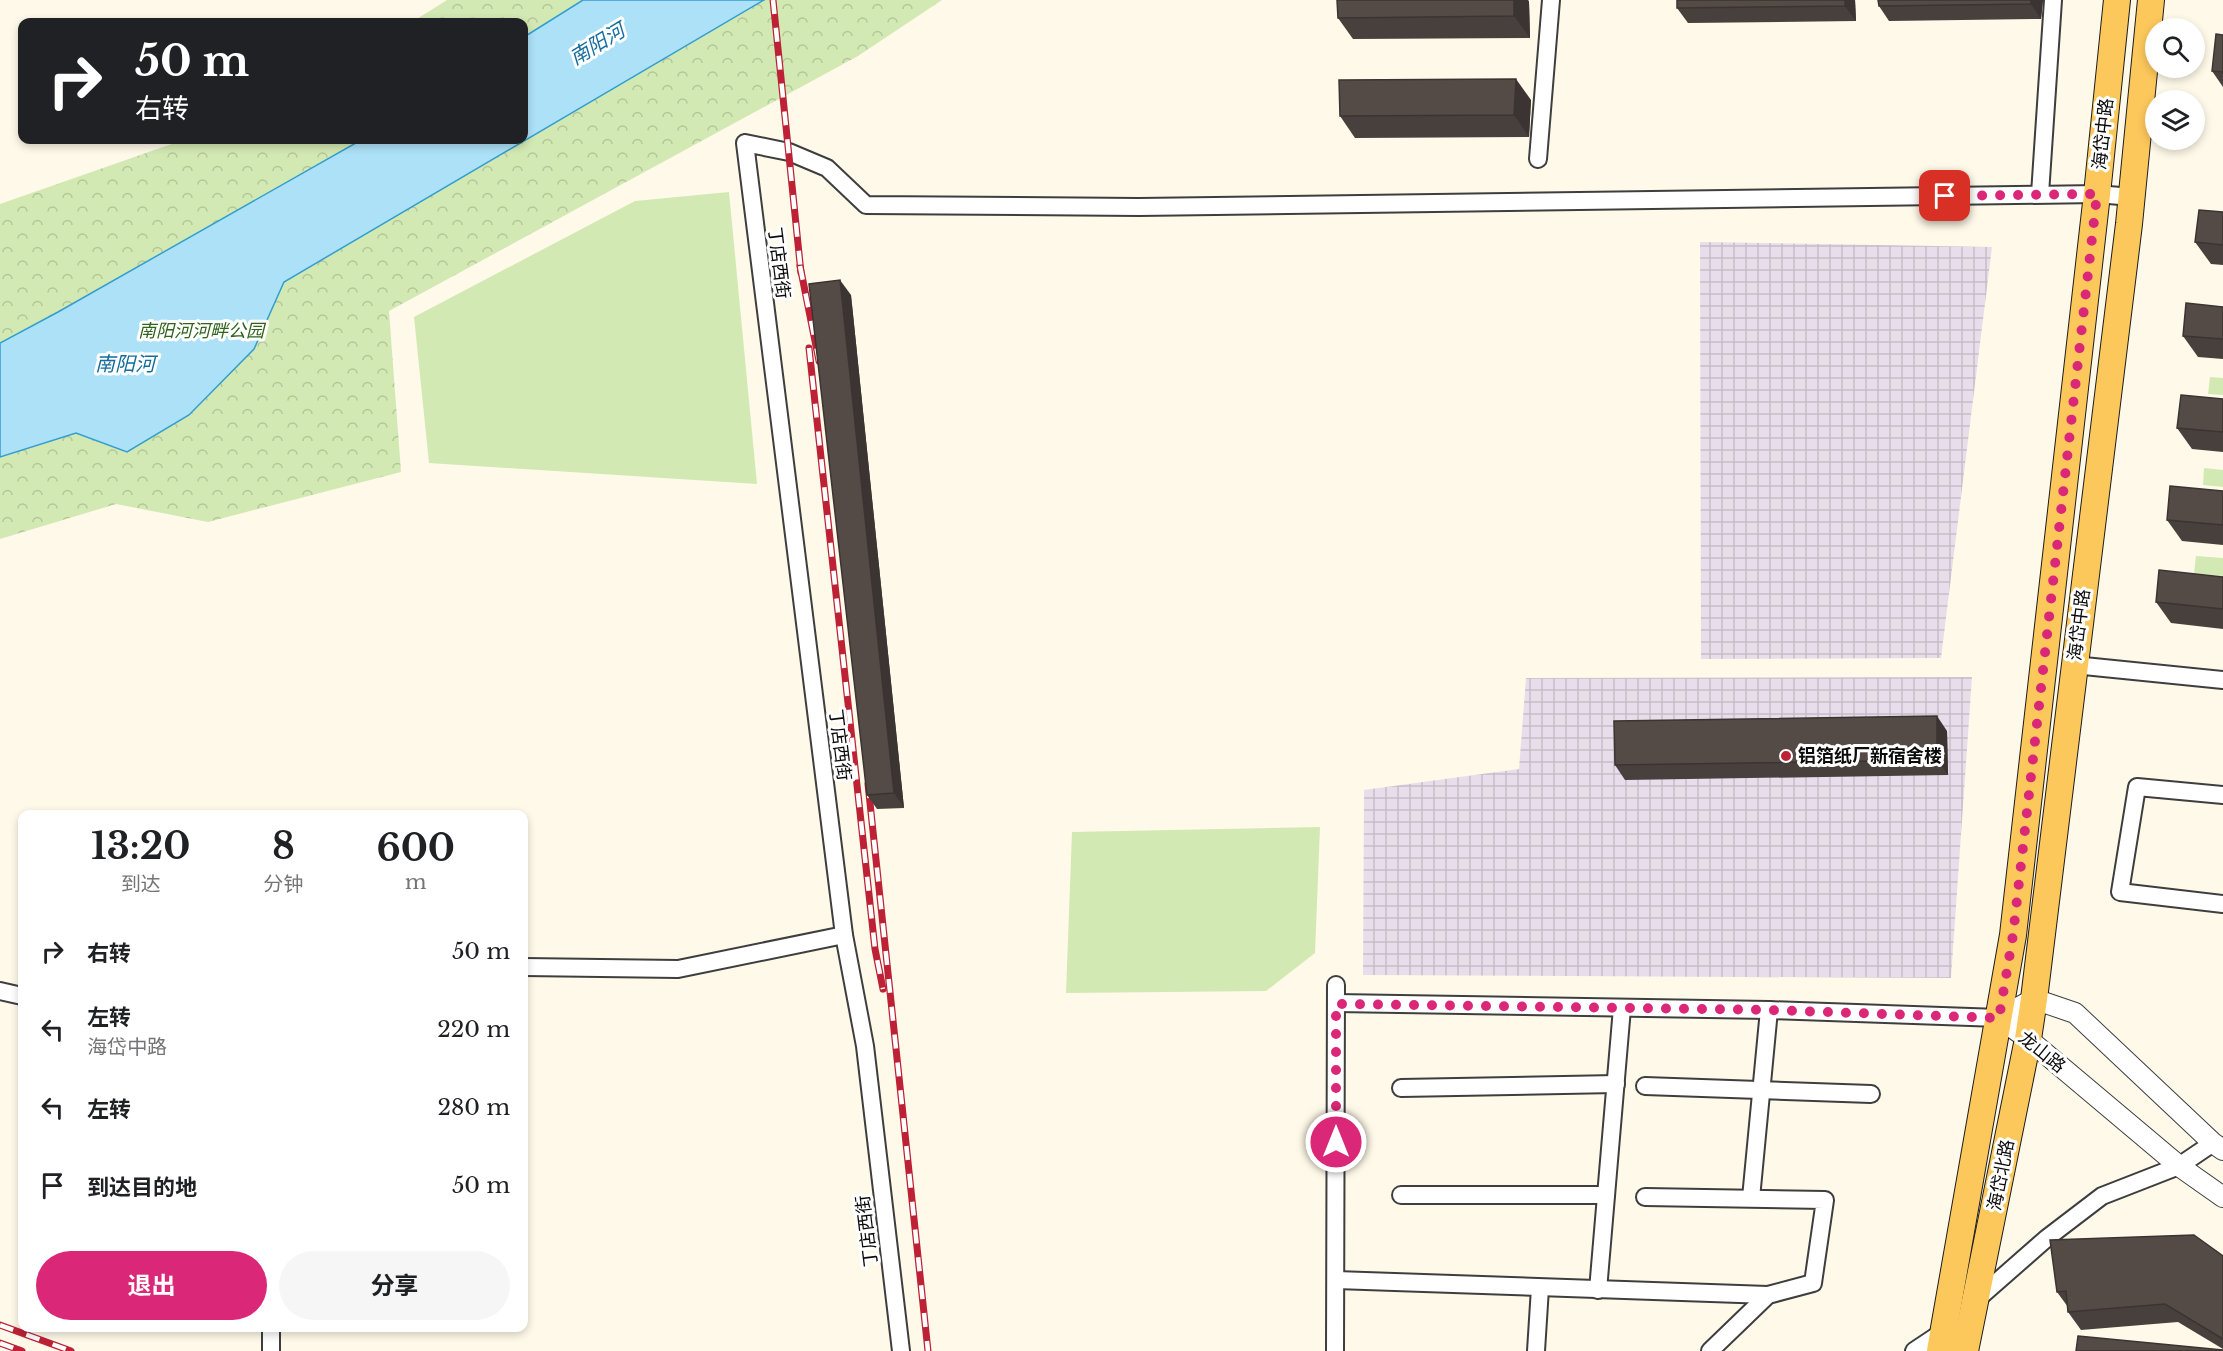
<!DOCTYPE html>
<html lang="zh">
<meta charset="utf-8">
<style>
body{margin:0;font-family:"Libre Baskerville","Noto Sans SC",serif;background:#f6f6f6;color:#202124;height:100vh;display:flex;flex-direction:column;font-size:22px;white-space:nowrap}
*{box-sizing:border-box;margin:0}
p{font-size:20px;color:#757577}
.icon{flex:none;width:33px;height:33px;fill:none;stroke:currentColor;stroke-width:2;stroke-linecap:round;stroke-linejoin:round}
.map{position:relative;flex:1;overflow:hidden}
.sheet{position:absolute;left:18px;top:810px;width:510px;height:522px;display:flex;flex-direction:column;background:#fff;border-radius:12px;box-shadow:0 3px 9px #0003}
.sheet>*{flex:none}
.guide{position:absolute;left:18px;top:18px;width:510px;height:126px;border-radius:12px;box-shadow:0 3px 9px #0003;background:#202124;color:#fff;overflow:hidden}
.tools{position:absolute;left:2145px;top:18px;display:grid;gap:12px}
.tools a{display:grid;place-items:center;width:60px;height:60px;border-radius:50%;background:#fff;box-shadow:0 3px 9px #0003;font-size:30px}
.pin{position:absolute;display:grid;place-items:center;width:51px;height:51px;color:#fff;margin:-26px;border-radius:12px;box-shadow:0 3px 9px #0006}
.me{position:absolute;width:66px;margin:-33px;rotate:0deg;stroke-linejoin:round;filter:drop-shadow(0 0 4px #0008)}
.turn{display:flex;align-items:center;gap:21px;height:126px;padding:0 18px;font-size:27px}
.turn .icon{width:78px;height:78px;stroke-width:2.5}
.turn b{display:block;font-size:42px;line-height:51px}
.eta{display:flex;justify-content:space-evenly;align-items:center;height:102px;text-align:center}
.eta b{font-size:36px;font-weight:700;line-height:42px}
.action{display:flex;gap:12px;margin-top:auto;padding:12px 18px}
.action a{flex:1;height:69px;border-radius:36px;background:#db2777;color:#fff;font-size:24px;font-weight:700;line-height:69px;text-align:center}
.action a+a{background:#f6f6f6;color:#202124}
ul{padding:0;list-style:none}
li{display:flex;align-items:center;gap:18px;height:78px;padding:0 18px}
li div{flex:1}
li b{display:block;font-size:22px}
li em{font-style:normal}
.map>svg:first-child{display:block}
.industrial{fill:url(#industrial-grid)}
.grass{fill:#d3e9b3}
.park{fill:url(#park-crowns)}
.water{fill:#ade1f7;stroke:#329ed0;stroke-width:1.5}
.lines{fill:none;stroke-linecap:round;stroke-linejoin:round}
.minor-casing{stroke:#3e3e3e;stroke-width:20}
.tertiary-casing{stroke:#3e3e3e;stroke-width:22}
.primary-casing{stroke:#1c1c1c;stroke-width:28}
.minor{stroke:#fff;stroke-width:16}
.tertiary{stroke:#fff;stroke-width:20}
.primary{stroke:#fcc85c;stroke-width:26}
.rail-casing{stroke:#bd2135;stroke-width:7}
.rail{stroke:#fff;stroke-width:4.5;stroke-dasharray:14;stroke-linecap:butt}
.wall{fill:#48403d}
.shaded-wall{fill:#3b3432}
.building{fill:#544b47;stroke:#3b3432;stroke-width:1.5}
.route{stroke:#db2777;stroke-width:10;stroke-dasharray:0 18}
.poi-dot{fill:#bd2135;stroke:#fff;stroke-width:2}
.labels{text-anchor:middle;dominant-baseline:central;stroke-width:6;stroke-linejoin:round;paint-order:stroke}
.street-label{font-size:18px;fill:#0b0b0b;stroke:#fff}
.park-label{font-size:18px;font-style:italic;fill:#30631b;stroke:#fff}
.poi-label{font-size:18px;font-weight:bold;fill:#0b0b0b;stroke:#fff;text-anchor:start}
.water-label{font-size:20px;font-style:italic;fill:#136d9e;stroke:#fff}
</style>
<div class="map">
<svg width="2223" height="1351" viewBox="0 0 2223 1351">
<defs>
<pattern id="industrial-grid" width="8" height="8" patternUnits="userSpaceOnUse" patternTransform="scale(1.5)"><rect width="8" height="8" fill="#e8deeb"/><path d="M0 4h8M4 0v8" fill="none" stroke="#c6bdc8"/></pattern>
<pattern id="park-crowns" width="20" height="18" patternUnits="userSpaceOnUse" patternTransform="scale(1.5)"><rect width="20" height="18" fill="#d3e9b3"/><path d="M2 6a3 3 0 1 1 6 0M12 15a3 3 0 1 1 6 0" fill="none" stroke="#b4c699"/></pattern>
</defs>
<rect width="100%" height="100%" fill="#fff9e9"/>
<g class="industrial">
<path d="M1700 242 1992 247 1941 658 1701 659Z"/>
<path d="M1972 677 1951 978 1363 975 1364 790 1519 769 1526 678Z"/>
</g>
<g class="grass">
<path d="M729 192 757 484 429 463 414 317 635 201Z"/>
<path d="M2210 377 2223 378V395L2208 394Z"/>
<path d="M2204 468 2223 470V487L2203 485Z"/>
<path d="M2196 556 2223 558V576L2194 573Z"/>
<path d="M1320 827 1315 953 1266 991 1066 993 1072 832Z"/>
</g>
<path class="park" d="M447 0H942L858 56 389 311 401 472 208 522 116 504 0 539V204L183 140H524V22H412Z"/>
<path class="water" d="M583 0H764L284 282 254 349 189 415 127 452 76 433 0 457V343L58 312 361 140H524V37Z"/>
<g class="lines">
<g class="minor-casing">
<g id="minor">
<path d="M1538 159 1551 0"/>
<path d="M2040 194 2053 0"/>
<path d="M2074 665 2223 680"/>
<path d="M2223 795 2137 787 2120 892 2223 904"/>
<path d="M524 967 678 969 844 935"/>
<path d="M0 991 22 996"/>
<path d="M1336 1003 1769 1010 1999 1018"/>
<path d="M1645 1086 1871 1094"/>
<path d="M1401 1088 1616 1084"/>
<path d="M1401 1195H1606"/>
<path d="M1645 1197 1825 1200 1813 1283 1768 1295 1710 1351"/>
<path d="M1751 1198 1769 1010"/>
<path d="M1336 1280 1768 1295"/>
<path d="M1598 1290 1622 1008"/>
<path d="M1974 1302 2047 1238 2102 1196 2179 1166 2213 1143"/>
<path d="M271 1351V1328"/>
<path d="M901 1351 865 1046 844 935 745 143 789 152 827 168 866 205 1139 207 2097 194 2132 197"/>
<path d="M1335 1351 1336 985"/>
<path d="M1536 1351 1540 1288"/>
<path d="M1914 1351 1947 1329"/>
</g>
</g>
<g class="tertiary-casing">
<path id="tertiary" d="M2223 1150 2213 1143 2075 1013 2034 999 1999 1018 2028 1039 2179 1166 2223 1197"/>
</g>
<g class="primary-casing">
<g id="primary">
<path d="M1940 1351 2013 935 2097 194 2117 0"/>
<path d="M1965 1351 2028 1039 2034 999 2129 224 2151 0"/>
</g>
</g>
<use href="#minor" class="minor"/>
<use href="#tertiary" class="tertiary"/>
<use href="#primary" class="primary"/>
<g class="rail-casing">
<g id="rail">
<path d="M773 0 801 273"/>
<path d="M800 266 819 361"/>
<path d="M809 348 875 949 883 989"/>
<path d="M868 784 928 1351"/>
<path d="M0 1325 71 1351"/>
<path d="M0 1343 22 1351"/>
</g>
</g>
<use href="#rail" class="rail"/>
</g>
<g class="wall">
<path d="M1337 0H1528L1529 2 1530 38 1353 39 1338 18Z"/>
<path d="M1855 0 1856 21 1688 23 1677 8Z"/>
<path d="M1878 0H2043L2041 19 1889 21 1879 6Z"/>
<path d="M2212 71 2223 72V87Z"/>
<path d="M1531 100 1529 137 1355 138 1340 116Z"/>
<path d="M2223 212V265L2211 264 2195 242Z"/>
<path d="M851 295 904 808 877 809 867 795Z"/>
<path d="M2223 307V359L2198 357 2183 336Z"/>
<path d="M2223 399V452L2192 449 2177 428Z"/>
<path d="M2223 491V545L2182 541 2167 520Z"/>
<path d="M2223 577V629L2171 623 2156 602Z"/>
<path d="M1947 731 1948 775 1625 780 1615 765Z"/>
<path d="M2223 1256V1349L2178 1322 2081 1330 2068 1312V1307L2057 1292Z"/>
</g>
<g class="shaded-wall">
<path d="M1514 0H1528L1529 2 1530 38 1514 16Z"/>
<path d="M1845 0H1855L1856 21 1845 6Z"/>
<path d="M2031 0H2043L2041 19 2031 4Z"/>
<path d="M1516 79 1531 100 1529 137 1514 115Z"/>
<path d="M840 280 851 295 904 808 894 793Z"/>
<path d="M1937 716 1947 731 1948 775 1937 760Z"/>
</g>
<g class="building">
<path d="M1337 0H1514V16L1338 18Z"/>
<path d="M1677 0H1845V6L1677 8Z"/>
<path d="M1878 0H2031V4L1879 6Z"/>
<path d="M2216 34 2223 35V72L2212 71Z"/>
<path d="M1516 79 1514 115 1340 116 1339 80Z"/>
<path d="M2199 210 2223 212V245L2195 242Z"/>
<path d="M840 280 894 793 867 795 809 284Z"/>
<path d="M2186 303 2223 307V339L2183 336Z"/>
<path d="M2181 395 2223 399V432L2177 428Z"/>
<path d="M2170 486 2223 491V525L2167 520Z"/>
<path d="M2159 570 2223 577V609L2156 602Z"/>
<path d="M1937 716V760L1615 765 1614 721Z"/>
<path d="M2194 1235 2223 1256V1339L2165 1304 2068 1312 2066 1291 2057 1292 2050 1240Z"/>
<path d="M2078 1336 2223 1350V1351H2076Z"/>
</g>
<g class="lines">
<path class="route" d="M1336 1142V1004L1769 1010 1999 1018 2013 935 2097 194 1945 196"/>
</g>
<circle class="poi-dot" cx="1786" cy="756" r="6"/>
<g class="labels">
<g class="street-label">
<text transform="translate(2103 134) rotate(-84)">海岱中路</text>
<text transform="translate(779 263) rotate(83)">丁店西街</text>
<text transform="translate(2079 625) rotate(-83)">海岱中路</text>
<text transform="translate(840 745) rotate(83)">丁店西街</text>
<text transform="translate(2042 1052) rotate(39)">龙山路</text>
<text transform="translate(2001 1175) rotate(-79)">海岱北路</text>
<text transform="translate(867 1231) rotate(-97)">丁店西街</text>
</g>
<g class="park-label">
<text x="201" y="331">南阳河河畔公园</text>
</g>
<g class="poi-label">
<text x="1798" y="756">铝箔纸厂新宿舍楼</text>
</g>
<g class="water-label">
<text transform="translate(597 44) rotate(-31)">南阳河</text>
<text x="125" y="364">南阳河</text>
</g>
</g>
</svg>
<div class="tools">
<a><svg class="icon" aria-label="search" viewBox="0 0 24 24"><circle cx="10" cy="10" r="6"/><path d="M15 15l6 6"/></svg></a>
<a><svg class="icon" aria-label="layers" viewBox="0 0 24 24"><path d="M12 4l9 5-9 5-9-5zM3 14l9 5 9-5"/></svg></a>
</div>
<div class="pin" style="left:1945px;top:196px;background:#d93025"><svg class="icon" aria-label="arrive" viewBox="0 0 24 24"><path d="M6 21V4h12l-3 4 3 4H6"/></svg></div>
<svg class="me" style="left:1336px;top:1142px" viewBox="-20 -20 40 40"><circle r="17" fill="#db2777" stroke="#fff" stroke-width="3"/><path d="M0-11L8 9 0 5-8 9z" fill="#fff"/></svg>
<div class="guide">
<div class="turn"><svg class="icon" aria-label="right" viewBox="0 0 24 24"><path d="M7 20v-9h11M14 6l5 5-5 5"/></svg><div><b>50 m</b>右转</div></div>
</div>
<section class="sheet">
<div class="eta">
<div><b>13:20</b><p>到达</p></div>
<div><b>8</b><p>分钟</p></div>
<div><b>600</b><p>m</p></div>
</div>
<ul>
<li><svg class="icon" aria-label="right" viewBox="0 0 24 24"><path d="M7 20v-9h11M14 6l5 5-5 5"/></svg><div><b>右转</b></div><em>50 m</em></li>
<li><svg class="icon" aria-label="left" viewBox="0 0 24 24"><path d="M17 20v-9H6M10 6l-5 5 5 5"/></svg><div><b>左转</b><p>海岱中路</p></div><em>220 m</em></li>
<li><svg class="icon" aria-label="left" viewBox="0 0 24 24"><path d="M17 20v-9H6M10 6l-5 5 5 5"/></svg><div><b>左转</b></div><em>280 m</em></li>
<li><svg class="icon" aria-label="arrive" viewBox="0 0 24 24"><path d="M6 21V4h12l-3 4 3 4H6"/></svg><div><b>到达目的地</b></div><em>50 m</em></li>
</ul>
<div class="action"><a>退出</a><a>分享</a></div>
</section>
</div>
